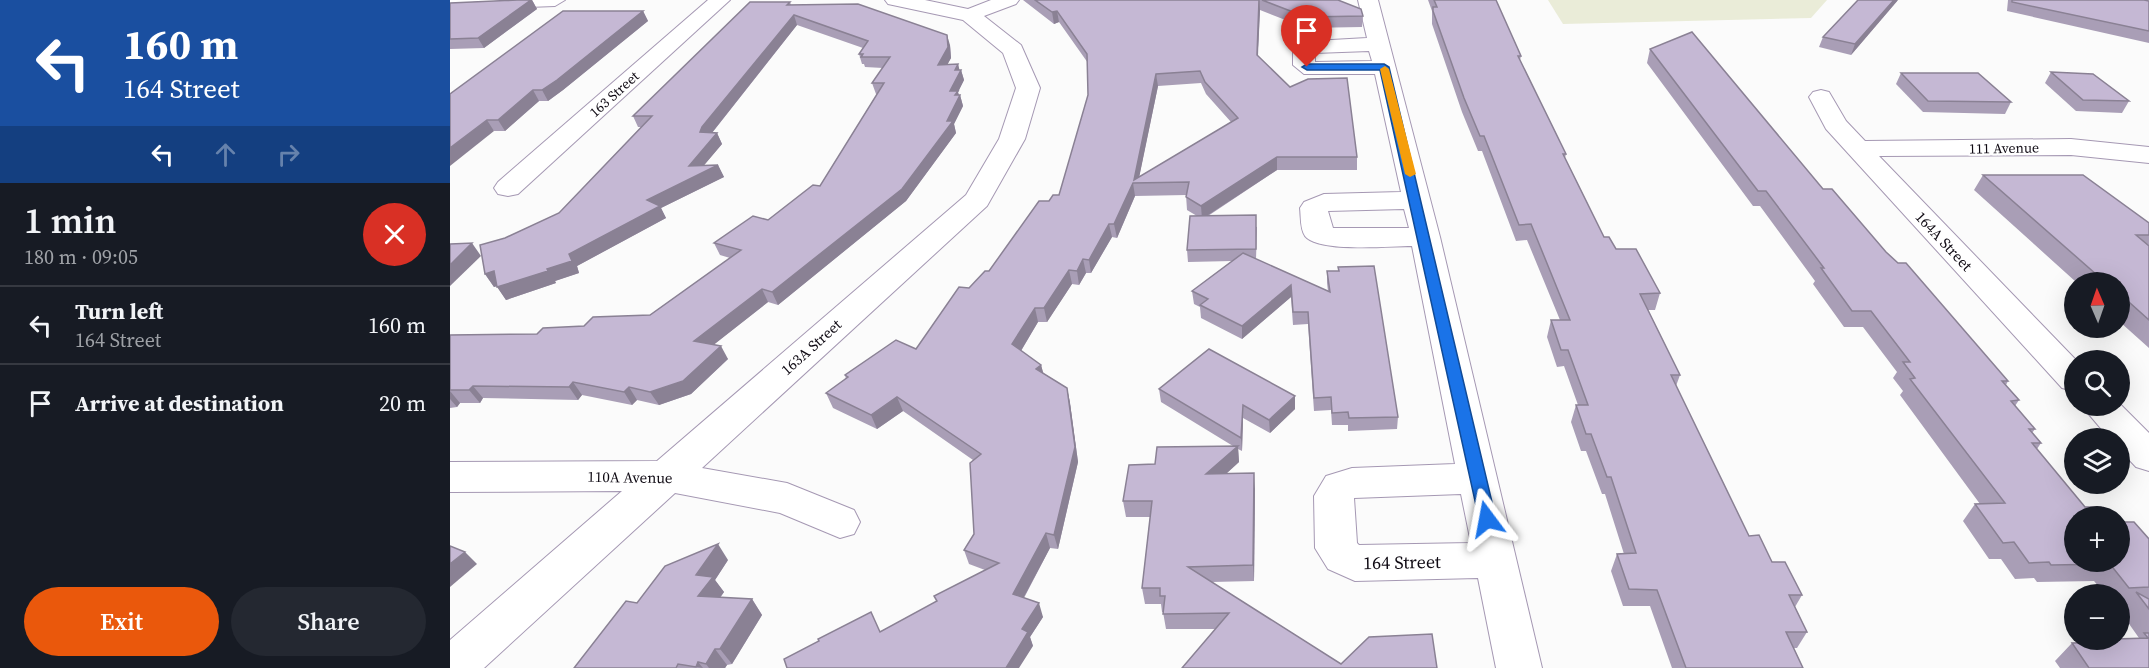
<!DOCTYPE html>
<meta charset="utf-8">
<style>
body{margin:0;font-family:"Source Serif 4",serif;background:#242831;color:#f1f3f6;height:100vh;display:flex;flex-direction:column;font-size:22px;white-space:nowrap}
*{box-sizing:border-box;margin:0}
p{font-size:20px;color:#9ea1a6}
.icon{flex:none;width:33px;height:33px;fill:none;stroke:currentColor;stroke-width:2;stroke-linecap:round;stroke-linejoin:round}
.map{position:relative;flex:1;overflow:hidden}
.side{display:flex;flex-direction:column;background:#171b24;width:450px}
.side>*{flex:none}
.guide{background:#1a4fa0;color:#fff;overflow:hidden}
.needle{width:39px;rotate:358deg}
.tools{position:absolute;left:1614px;top:272px;display:grid;gap:12px}
.tools a{display:grid;place-items:center;width:66px;height:66px;border-radius:50%;background:#171b24;box-shadow:0 6px 24px #0002;font-size:30px}
.pin{position:absolute;display:grid;place-items:center;width:51px;height:51px;color:#fff;margin:-62px -26px;border-radius:50% 50% 50% 0;rotate:-45deg;box-shadow:0 0 6px #0007}
.pin .icon{rotate:45deg}
.me{position:absolute;width:66px;margin:-33px;rotate:347deg;stroke-linejoin:round;filter:drop-shadow(0 0 4px #0008)}
.turn{display:flex;align-items:center;gap:21px;height:126px;padding:0 24px;font-size:27px}
.turn .icon{width:78px;height:78px;stroke-width:2.5}
.turn b{display:block;font-size:42px;line-height:51px}
.lanes{display:flex;align-items:center;height:57px;padding:0 24px;background:#0003;justify-content:center;gap:30px;direction:ltr}
.lanes .off{opacity:.35}
.round{display:grid;place-items:center;flex:none;width:63px;height:63px;border-radius:32px;background:#242831}
.overview{display:flex;align-items:center;justify-content:space-between;height:102px;padding:0 24px}
h1{font-size:36px;font-weight:600;line-height:45px}
.action{display:flex;gap:12px;margin-top:auto;padding:12px 24px}
.action a{flex:1;height:69px;border-radius:36px;background:#ea580c;color:#fff;font-size:24px;font-weight:600;line-height:69px;text-align:center}
.action a+a{background:#242831;color:#f1f3f6}
ul{padding:0;list-style:none}
li{display:flex;align-items:center;gap:18px;height:78px;padding:0 24px;border-top:2px solid #363941}
li div{flex:1}
li b{display:block;font-size:22px}
li em{font-style:normal}
main{display:flex;flex:1;min-height:0}
.map>svg:first-child{display:block}
.green{fill:#eaecd8}
.lines{fill:none;stroke-linecap:round;stroke-linejoin:round}
.minor-casing{stroke:#a598b3;stroke-width:2}
.minor{fill:#fff;fill-rule:evenodd}
.wall{fill:#a99eb6;fill-rule:evenodd}
.shaded-wall{fill:#8a8194}
.building{fill:#c5b8d4;stroke:#8a8194;stroke-width:1.5;fill-rule:evenodd}
.route{fill:#1a73e8;stroke:#114b97;stroke-width:1.5}
.slow{fill:#f59e0b}
.labels{text-anchor:middle;dominant-baseline:central;stroke-width:4.5;stroke-linejoin:round;paint-order:stroke}
.far-street-label{font-size:14px;fill:#0f0a13;stroke:#fff}
.street-label{font-size:15px;fill:#0f0a13;stroke:#fff}
.near-street-label{font-size:18px;fill:#0f0a13;stroke:#fff}
</style>
<main>
<section class="side">
<div class="guide">
<div class="turn"><svg class="icon" aria-label="left" viewBox="0 0 24 24"><path d="M17 20v-9H6M10 6l-5 5 5 5"/></svg><div><b>160 m</b>164 Street</div></div>
<div class="lanes"><svg class="icon" aria-label="left" viewBox="0 0 24 24"><path d="M17 20v-9H6M10 6l-5 5 5 5"/></svg><svg class="icon off" aria-label="ahead" viewBox="0 0 24 24"><path d="M12 20V5M6 11l6-6 6 6"/></svg><svg class="icon off" aria-label="right" viewBox="0 0 24 24"><path d="M7 20v-9h11M14 6l5 5-5 5"/></svg></div>
</div>
<div class="overview"><div><h1>1 min</h1><p>180 m · 09:05</p></div><a class="round" style="background:#d93025;color:#fff"><svg class="icon" aria-label="close" viewBox="0 0 24 24"><path d="M6 6l12 12M18 6L6 18"/></svg></a></div>
<ul>
<li><svg class="icon" aria-label="left" viewBox="0 0 24 24"><path d="M17 20v-9H6M10 6l-5 5 5 5"/></svg><div><b>Turn left</b><p>164 Street</p></div><em>160 m</em></li>
<li><svg class="icon" aria-label="arrive" viewBox="0 0 24 24"><path d="M6 21V4h12l-3 4 3 4H6"/></svg><div><b>Arrive at destination</b></div><em>20 m</em></li>
</ul>
<div class="action"><a>Exit</a><a>Share</a></div>
</section>
<div class="map">
<svg width="1699" height="668" viewBox="0 0 1699 668">
<rect width="100%" height="100%" fill="#fbfbfb"/>
<path class="green" d="M1098 0H1377L1361 18 1113 24Z"/>
<g class="lines">
<g class="minor-casing">
<g id="minor">
<path d="M0 0H115L105 6 0 10Z"/>
<path d="M258 0H280L68 194 58 196 48 194 44 188 48 182Z"/>
<path d="M435 0H475L518 9 541 0H569L566 4 534 16 571 45 590 88 575 139 537 206 252 468 337 483 404 510 410 522 404 534 390 538 330 513 225 493 34 668H0V640L172 491 0 492V462L207 461 516 195 549 139 566 88 553 53 513 20 438 4Z"/>
<path d="M908 0H928L990 237 1092 668H1046L1028 578 905 581 878 569 865 548 864 496 876 476 902 468 1005 464 962 246C940 246 869 253 855 236 850 229 851 216 850 208L854 202 874 194 951 192 925 74H854L843 65V47L846 42 917 38ZM919 51 922 61 865 62V53ZM954 209 959 228H883L878 211ZM1011 494 1021 543 909 545 907 543 904 498Z"/>
<path d="M1371 90 1379 92 1396 121 1415 141 1621 139 1699 147V163L1621 155 1429 156 1626 360 1624 391 1612 388 1376 129 1359 97 1363 92Z"/>
<path d="M1670 404 1699 433V471L1686 467 1670 450V438H1659L1631 405Z"/>
</g>
</g>
<use href="#minor" class="minor"/>
</g>
<g class="wall">
<path d="M67 0H82L87 9 34 48 0 49V3Z"/>
<path d="M573 0H888L913 16 912 27 856 28 810 10 808 56 907 157V170H827L758 216 807 227 806 259 878 291 877 283V271H888V267L948 417 947 429 898 431V425H882L881 410 864 411 858 324 843 325 841 297 792 339 751 318 750 307 744 304 742 291 782 261 738 262 737 250 747 216 737 210 736 195 685 196 667 238 662 237 641 273H636L629 285 622 284 597 322H588L571 351 591 365 593 373 617 388 620 403 628 462 608 549 600 548 574 598 593 617 580 637 583 646 431 631 487 602 535 570 519 564 514 550 524 534 523 460 453 411 427 429 383 408 376 393 396 379 395 375 466 349 519 288 539 271 599 201 609 195 638 95V63L609 22 604 24ZM751 83 756 94 781 122 689 177 708 86Z"/>
<path d="M978 0H1046L1071 56 1070 60 1116 154 1115 158 1154 237 1210 293 1205 310H1198L1230 375 1226 386 1299 536 1352 595 1345 607 1357 632 1347 648H1344L1353 668H1222L1200 606H1173L1161 571 1167 554H1174L1155 494H1152L1136 451H1131L1121 422 1126 405H1128L1114 366 1107 367 1097 337 1101 320H1110L1077 240 1066 241 1032 151H1028L1012 112 982 24V11Z"/>
<path d="M1448 0 1401 55 1369 47 1373 37Z"/>
<path d="M1558 0H1694L1699 1V43L1557 11Z"/>
<path d="M340 2 341 5 500 45 501 58 497 65 508 64 509 70H511L514 80 508 92 509 95H510L513 106 504 124 506 133 456 201 328 305 318 302 263 345 278 359 241 394 209 405 187 400 182 405 132 395 128 400 33 398 30 403H10L7 407 0 408V335L87 334 200 315 280 258 270 255 264 243 318 220 370 186 427 94H426L422 83 433 68 415 67 414 64H412L409 54 413 48 347 25 262 133H267L272 144 254 165H268L274 177 211 208 216 218 127 266 129 273 105 281 106 283 56 300 47 286 44 287 35 274 55 238 109 213 191 127H188L183 116Z"/>
<path d="M193 11 198 21 113 90 98 101H89L55 131H44L0 94Z"/>
<path d="M1200 49 1373 189 1436 252 1558 381 1556 385 1569 400 1565 406 1585 429 1582 433 1591 443 1587 449 1624 516 1699 539V668H1610L1605 661 1622 643 1660 642 1664 639 1689 638 1670 611V609L1674 604H1670V594H1655L1644 581 1587 582 1584 578 1565 579 1551 559H1539L1513 521 1525 504H1530L1450 395 1453 391 1443 378 1447 372 1413 327H1394L1363 284 1365 281 1310 206H1303L1197 63Z"/>
<path d="M1601 72 1679 101 1672 113 1626 111 1595 83Z"/>
<path d="M1451 73 1561 102 1555 114 1473 112 1446 84Z"/>
<path d="M1533 175 1699 223V348L1670 322V282H1626L1524 190Z"/>
<path d="M709 389 845 409 820 433 793 418 792 451 788 449 789 462 776 474 805 489 804 581 762 582 891 664 987 668H732L766 629H716L713 612H712L711 604H695L692 588 700 517H676L673 501 705 464 783 446 711 402Z"/>
<path d="M278 560 265 580 274 592 270 598 302 599 312 615 282 664 277 665 275 668H124L187 603Z"/>
</g>
<g class="shaded-wall">
<path d="M81 0H82L87 9 34 48 28 38Z"/>
<path d="M809 0 810 10 807 67V55Z"/>
<path d="M1444 0H1448L1401 55 1405 44Z"/>
<path d="M193 11 198 21 113 90 98 101 92 90Z"/>
<path d="M607 11 609 22 604 24 602 12Z"/>
<path d="M344 15 347 25 257 139 250 132 252 127Z"/>
<path d="M497 35 500 45 501 58 491 76 488 65Z"/>
<path d="M508 64 510 72 511 70 514 80 508 92 509 97 510 95 513 106 504 124 506 133 456 201 328 305 322 292 497 121 500 91 505 70Z"/>
<path d="M706 74 708 86 688 183 684 180Z"/>
<path d="M83 90 89 101 55 131 48 120Z"/>
<path d="M37 120 44 131 0 166V148Z"/>
<path d="M267 133 272 144 245 176 268 165 274 177 211 208 216 218 127 266 129 273 105 281 106 283 56 300 47 287 97 269 197 200 239 166Z"/>
<path d="M827 157V170L752 219 751 206Z"/>
<path d="M683 183 685 196 667 238 664 224Z"/>
<path d="M659 224 662 237 641 273 639 260Z"/>
<path d="M22 243 31 256 0 286V265Z"/>
<path d="M633 259 636 273 629 285 627 271Z"/>
<path d="M619 270 622 284 597 322 594 308Z"/>
<path d="M44 271 53 284 44 287 35 274Z"/>
<path d="M841 285V297L792 339V326Z"/>
<path d="M312 289 318 302 252 354 244 341Z"/>
<path d="M585 308 588 322 566 359 562 344Z"/>
<path d="M271 346 278 359 241 394 209 405 200 392Z"/>
<path d="M591 365 595 379 586 369Z"/>
<path d="M123 382 132 395 128 400 119 387Z"/>
<path d="M23 386 33 398 30 403 19 390Z"/>
<path d="M179 387 187 400 182 405 174 392Z"/>
<path d="M617 388 620 403 628 462 608 549 604 535Z"/>
<path d="M0 391 10 403 7 407 0 399Z"/>
<path d="M845 396V409L820 433 819 420Z"/>
<path d="M447 397 453 411 427 429 421 415Z"/>
<path d="M793 405V418L792 451 791 438Z"/>
<path d="M788 446 789 462 758 490 756 474Z"/>
<path d="M804 473 805 489 804 581 803 565Z"/>
<path d="M596 533 600 548 568 608 563 594Z"/>
<path d="M268 544 278 560 265 580 274 592 259 612 248 596 246 575Z"/>
<path d="M15 552 27 564 0 587V564Z"/>
<path d="M302 599 312 615 282 664 270 649Z"/>
<path d="M589 603 593 617 580 637 583 646 569 668H556L572 629Z"/>
<path d="M265 649 277 665 275 668H259L256 664Z"/>
<path d="M248 662 253 668 246 667Z"/>
</g>
<g class="building">
<path d="M67 0H81L28 38 0 39V3Z"/>
<path d="M585 0H809L807 55 840 87 858 79 897 78 907 157H827L751 206 736 197 739 182 683 183 664 224H659L639 260 633 259 627 271 619 270 594 308H585L562 344 591 365 586 369 617 388 625 447 604 535 596 533 563 594 589 603 572 629 578 632 556 668H337L334 659 369 641 368 639 421 612 430 632 487 601 484 596 549 563 514 550 524 534 520 463 531 454 447 397 421 415 376 393 398 377 395 375 446 340 466 349 509 287 519 288 535 271H539L589 201H599L603 195H609L638 95 637 54 607 11 602 12ZM750 71 755 82 788 118 684 180 706 74Z"/>
<path d="M812 0H888L911 9 913 16 856 17Z"/>
<path d="M984 0H1046L1071 56H1068L1116 154H1113L1154 237H1159L1166 249H1186L1210 293 1190 294 1230 375H1221L1299 536 1309 535 1322 562H1335L1352 595H1339L1357 632H1336L1353 668H1236L1207 590 1179 589 1167 554 1186 553 1161 477H1157L1141 434H1136L1126 405H1138L1118 350H1111L1101 320H1120L1081 224 1069 225 1034 136H1030L1014 98 983 11V7H987Z"/>
<path d="M1408 0H1444L1405 44 1373 37Z"/>
<path d="M1562 0H1694L1699 1V31L1562 2Z"/>
<path d="M300 2H340L337 5 408 4 497 35 498 47 488 65 508 64 505 70H511L500 91H508L505 95H510L497 121H503L452 189 322 292 312 289 244 341 271 346 233 381 200 392 179 387 174 392 123 382 119 387 23 386 19 390H0V335L87 334 93 328 134 326 143 317 200 315 291 250 264 243 303 216 318 220 363 185 370 186 434 83H422L440 57H411L413 54H409L418 41 344 15 252 127 250 132 267 133 239 166 268 165 197 200 210 206 119 254 122 261 97 269 98 271 47 287 44 271 35 274 30 245 55 238 109 213 202 116H183Z"/>
<path d="M113 11H193L107 80 92 90H83L48 120H37L0 148V94Z"/>
<path d="M1242 32 1373 189H1382L1436 252 1448 263H1456L1558 381H1552L1569 400 1561 401 1585 429H1579L1591 443H1582L1635 507H1651L1658 516H1624V561H1670V522H1684L1699 539V587L1679 588 1660 564 1601 565 1599 562 1579 563 1564 542 1553 543 1525 504 1555 503 1460 379 1465 378 1453 362H1460L1421 311H1402L1371 268H1374L1316 191H1308L1200 49Z"/>
<path d="M1601 72 1643 74 1679 101 1633 100Z"/>
<path d="M1451 73H1528L1561 102 1478 101Z"/>
<path d="M1533 175H1633L1699 223V235H1686L1699 246V320L1670 294V282H1655Z"/>
<path d="M806 215V249L737 250 740 216Z"/>
<path d="M22 243 0 265V244Z"/>
<path d="M793 253 880 292 877 271H889L888 267 924 266 948 417 899 418 898 412 882 413 881 397 864 398 858 312H843L841 285 792 326 750 305 758 299 742 291Z"/>
<path d="M759 349 845 396 819 420 793 405 791 438 709 389Z"/>
<path d="M788 446 756 474 804 473 803 565 738 567 891 664 919 637 982 634 987 668H732L779 613 713 614 715 596H710V588H692L702 501H673L679 465 705 464 707 447Z"/>
<path d="M268 544 246 575 263 577 248 596 302 599 270 649H265L256 664 248 662 246 667 228 664 226 668H124L176 601 187 603 215 566Z"/>
<path d="M0 546 15 552 0 564Z"/>
<path d="M1686 592 1699 599V609Z"/>
<path d="M1694 633H1699V668H1639L1622 643 1667 642 1665 639 1698 638Z"/>
</g>
<path class="route" d="M934 64 939 67 1046 519 1043 524H1031L1029 519 930 70H857L852 67 857 64Z"/>
<path class="slow" d="M935 66 939 69 966 174 960 177 955 174 930 69Z"/>
<g class="labels">
<g class="far-street-label">
<text transform="translate(164 94) rotate(-42)">163 Street</text>
<text transform="translate(1554 148) rotate(-1)">111 Avenue</text>
</g>
<g class="street-label">
<text transform="translate(1494 241) rotate(47)">164A Street</text>
<text transform="translate(361 347) rotate(-42)">163A Street</text>
<text transform="translate(180 477) rotate(1)">110A Avenue</text>
</g>
<g class="near-street-label">
<text transform="translate(952 562) rotate(-1)">164 Street</text>
</g>
</g>
</svg>
<div class="tools">
<a><svg class="needle" viewBox="-14 -14 28 28"><path d="M0-13l5 13h-10z" fill="#e53935"/><path d="M0 13l5-13h-10z" fill="#9ea1a6"/></svg></a>
<a><svg class="icon" aria-label="search" viewBox="0 0 24 24"><circle cx="10" cy="10" r="6"/><path d="M15 15l6 6"/></svg></a>
<a><svg class="icon" aria-label="layers" viewBox="0 0 24 24"><path d="M12 4l9 5-9 5-9-5zM3 14l9 5 9-5"/></svg></a>
<a>+</a>
<a>−</a>
</div>
<div class="pin" style="left:857px;top:67px;background:#d93025"><svg class="icon" aria-label="arrive" viewBox="0 0 24 24"><path d="M6 21V4h12l-3 4 3 4H6"/></svg></div>
<svg class="me" style="left:1037px;top:519px" viewBox="-20 -20 40 40"><path d="M0-17L14 15 0 8-14 15z" fill="#1a73e8" stroke="#fff" stroke-width="4"/></svg>
</div>
</main>
